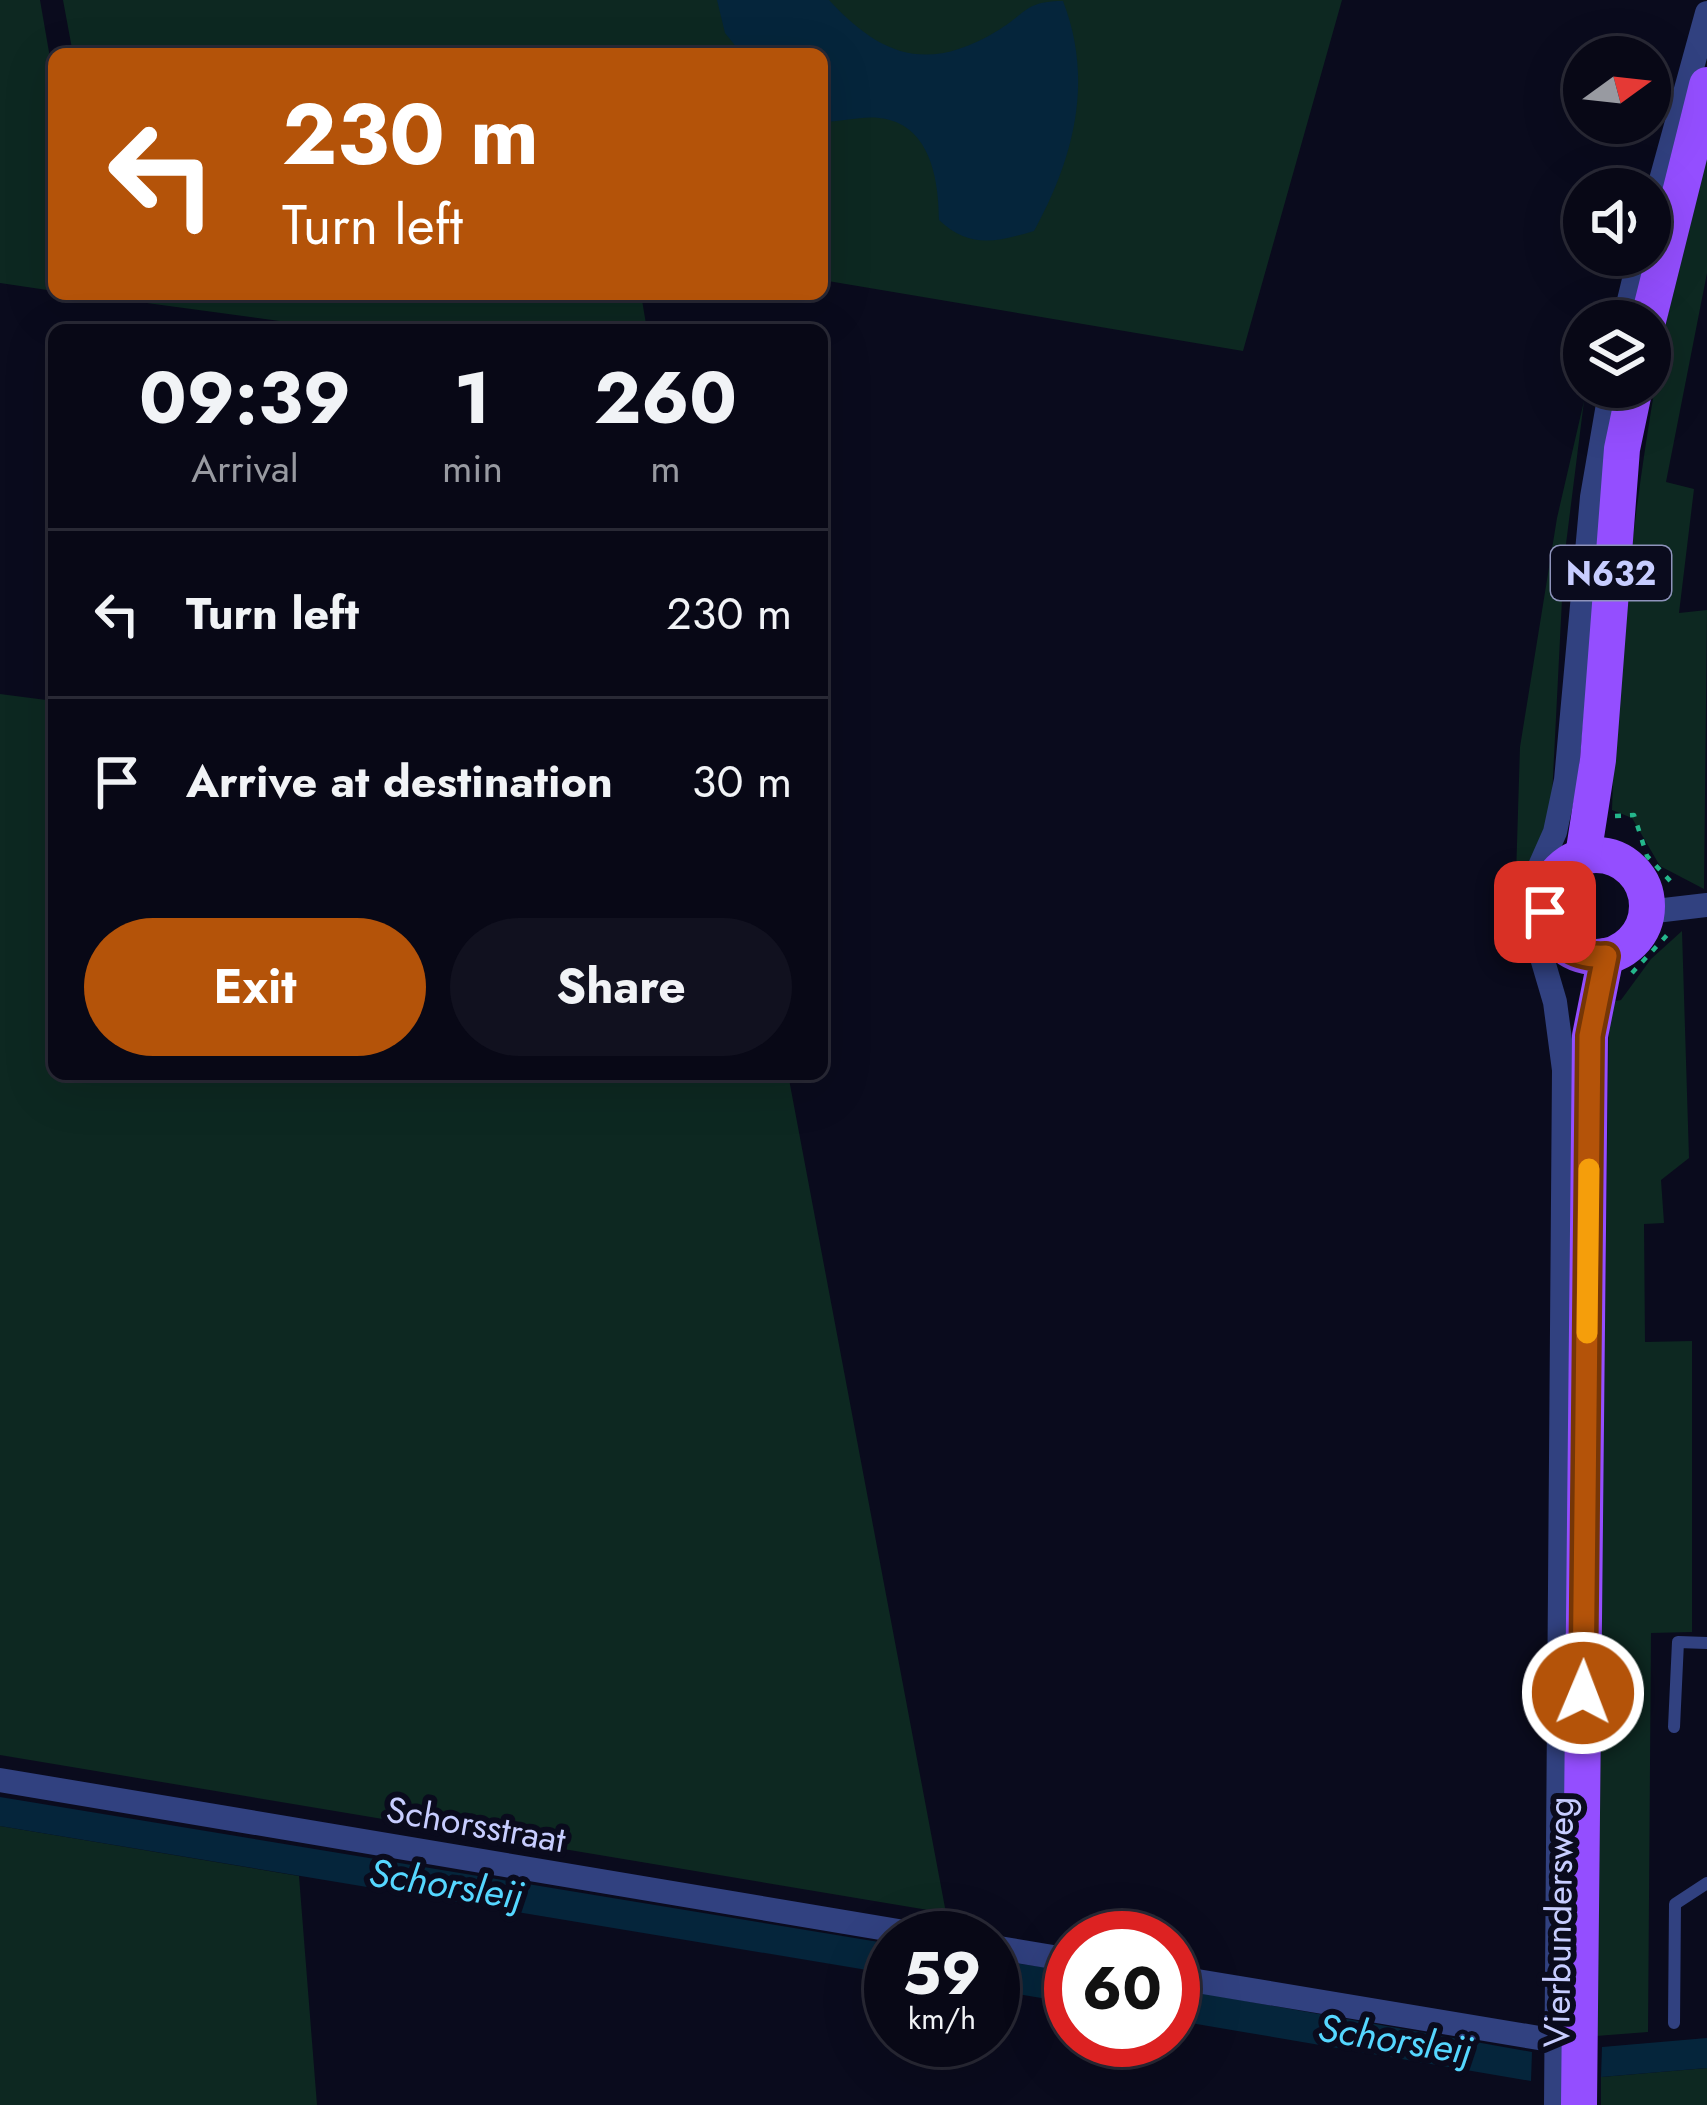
<!DOCTYPE html>
<style>
body{margin:0;font-family:Jost,sans-serif;background:#11111f;color:#f1f3f6;height:100vh;display:flex;flex-direction:column;font-size:45px;white-space:nowrap}
*{box-sizing:border-box;margin:0}
p{font-size:39px;color:#989aa1}
.icon{flex:none;width:66px;height:66px;fill:none;stroke:currentColor;stroke-width:2;stroke-linecap:round;stroke-linejoin:round}
.map{position:relative;flex:1;overflow:hidden}
.sheet{position:absolute;left:48px;top:324px;width:780px;height:756px;display:flex;flex-direction:column;background:#080816;border-radius:18px;box-shadow:0 12px 48px #0002,0 0 0 3px #292935}
.sheet>*{flex:none}
.guide{position:absolute;left:48px;top:48px;width:780px;height:252px;border-radius:18px;box-shadow:0 12px 48px #0002,0 0 0 3px #292935;background:#b45309;color:#fff;overflow:hidden}
.needle{width:78px;rotate:75deg}
.fabs{position:absolute;left:1563px;top:36px;display:grid;gap:24px}
.fabs a{display:grid;place-items:center;width:108px;height:108px;border-radius:50%;background:#080816;box-shadow:0 12px 48px #0002,0 0 0 3px #292935;font-size:60px}
.speed{position:absolute;left:864px;top:1911px;display:flex;gap:24px;font-size:60px;font-weight:700;text-align:center}
.speed>*{display:grid;place-content:center;width:156px;height:156px;border-radius:50%;background:#080816;box-shadow:0 12px 48px #0002,0 0 0 3px #292935;line-height:1}
.speed small{font-size:30px;font-weight:400}
.speed .limit{border:18px solid #d22;background:#fff;color:#111}
.pin{position:absolute;display:grid;place-items:center;width:102px;height:102px;color:#fff;margin:-51px;border-radius:24px;box-shadow:0 6px 18px #0006}
.me{position:absolute;width:132px;margin:-66px;rotate:1deg;stroke-linejoin:round;filter:drop-shadow(0 0 9px #0008)}
.turn{display:flex;align-items:center;gap:42px;height:252px;padding:0 36px;font-size:54px}
.turn .icon{width:156px;height:156px;stroke-width:2.5}
.turn b{display:block;font-size:84px;line-height:102px}
.eta{display:flex;justify-content:space-evenly;align-items:center;height:204px;text-align:center}
.eta b{font-size:72px;font-weight:700;line-height:84px}
.button{display:flex;gap:24px;margin-top:auto;padding:24px 36px}
.button a{flex:1;height:138px;border-radius:72px;background:#b45309;color:#fff;font-size:48px;font-weight:700;line-height:138px;text-align:center}
.button a+a{background:#11111f;color:#f1f3f6}
ul{padding:0;list-style:none}
li{display:flex;align-items:center;gap:36px;height:168px;padding:0 36px;border-top:3px solid #292935}
li div{flex:1}
li b{display:block;font-size:45px}
li em{font-style:normal}
.map>svg:first-child{display:block}
.green{fill:#0d2821}
.water{fill:#05253b}
.lines{fill:none;stroke-linecap:round;stroke-linejoin:round}
.path{stroke:#24b68b;stroke-width:4.5;stroke-dasharray:6 9;stroke-linecap:butt}
.lane{stroke:#314180;stroke-width:12}
.street{stroke:#314180;stroke-width:24}
.primary{stroke:#944eff;stroke-width:36}
.route-casing{stroke:#753606;stroke-width:30}
.route{stroke:#b45309;stroke-width:21}
.slow{stroke:#f59e0b;stroke-width:21}
.labels{text-anchor:middle;dominant-baseline:central;stroke-width:12;stroke-linejoin:round;paint-order:stroke}
.shield{fill:#0a0b1d;stroke:#8e93bb;stroke-width:3}
.shield-label{font-size:33px;font-weight:bold;fill:#c7cdff}
.street-label{font-size:36px;fill:#c7cdff;stroke:#0a0b1d}
.water-label{font-size:39px;font-style:italic;fill:#55d7ff;stroke:#0a0b1d}
</style>
<div class="map">
<svg width="1707" height="2105" viewBox="0 0 1707 2105">
<rect width="100%" height="100%" fill="#0a0b1d"/>
<g class="green">
<path d="M0 0H40L54 81V291L0 283Z"/>
<path d="M63 0H1342L1243 351 822 280V54H73Z"/>
<path d="M1707 126V273L1666 482 1694 489 1679 613 1707 610 1704 889 1660 866 1632 818 1612 810C1619 575 1655 355 1707 126Z"/>
<path d="M116 294H641L647 330H346L117 299Z"/>
<path d="M1584 401 1564 560 1551 816 1515 908 1520 747 1557 518Z"/>
<path d="M0 694 54 701V1074H788L946 1913 0 1755Z"/>
<path d="M1682 931 1689 1158 1661 1180 1664 1223 1644 1224 1645 1342 1692 1341V1632L1651 1633 1648 2032 1596 2036 1609 1002 1621 1000 1651 959Z"/>
<path d="M0 1826 299 1876 317 2105H0Z"/>
<path d="M1707 2068V2105H1601V2077Z"/>
</g>
<g class="water">
<path d="M717 0H829C880 55 926 74 997 31 1027 13 1025 1 1063 1 1094 81 1074 158 1034 231 996 242 970 249 939 220 939 177 929 123 879 118 861 116 841 122 822 122V54H742L725 33Z"/>
<path d="M0 1797 891 1944V1974L0 1826Z"/>
<path d="M993 1960 1071 1971V2003L993 1990Z"/>
<path d="M1173 1988 1532 2052 1531 2081 1173 2020Z"/>
<path d="M1707 2038V2068L1601 2077 1602 2047Z"/>
</g>
<g class="lines">
<g class="path">
<path d="M1615 816 1634 815 1647 856 1674 885"/>
<path d="M1632 973 1669 933"/>
</g>
<g class="lane">
<path d="M1674 1727 1678 1642 1707 1643"/>
<path d="M1674 2023 1675 1904 1707 1883"/>
</g>
<g class="street">
<path d="M1650 220 1707 13"/>
<path d="M1624 321 1640 255"/>
<path d="M1647 912 1707 905"/>
<path d="M0 1780 940 1938"/>
<path d="M993 1947 1071 1960"/>
<path d="M1173 1977 1557 2041"/>
<path d="M1556 2105 1564 1070 1555 1002 1525 900 1555 832 1566 780 1592 497 1611 387"/>
</g>
<g class="primary">
<path d="M1648 321 1707 85"/>
<circle cx="1596" cy="906" r="51"/>
<path d="M1583 856 1598 760 1622 449 1635 387"/>
<path d="M1579 2105 1590 1036 1606 956"/>
</g>
</g>
<g class="lines">
<g class="route-casing">
<path id="route" d="M1545 912C1554 943 1573 958 1606 956L1590 1036 1583 1693"/>
</g>
<use href="#route" class="route"/>
<path class="slow" d="M1587 1333 1589 1169"/>
</g>
<g class="labels">
<rect class="shield" x="1551" y="546" width="120" height="54" rx="9"/>
<g class="shield-label">
<text x="1611" y="573">N632</text>
</g>
<g class="street-label">
<text transform="translate(476 1824) rotate(10)">Schorsstraat</text>
<text transform="translate(1558 1922) rotate(-89)">Vierbundersweg</text>
</g>
<g class="water-label">
<text transform="translate(446 1884) rotate(9)">Schorsleij</text>
<text transform="translate(1395 2039) rotate(9)">Schorsleij</text>
</g>
</g>
</svg>
<div class="fabs">
<a><svg class="needle" viewBox="-14 -14 28 28"><path d="M0-13l5 13h-10z" fill="#e53935"/><path d="M0 13l5-13h-10z" fill="#989aa1"/></svg></a>
<a><svg class="icon" aria-label="sound" viewBox="0 0 24 24"><path d="M4 9h4l5-4v14l-5-4H4zM17 9q2 3 0 6"/></svg></a>
<a><svg class="icon" aria-label="layers" viewBox="0 0 24 24"><path d="M12 4l9 5-9 5-9-5zM3 14l9 5 9-5"/></svg></a>
</div>
<div class="speed"><div>59<small>km/h</small></div><div class="limit">60</div></div>
<div class="pin" style="left:1545px;top:912px;background:#d93025"><svg class="icon" aria-label="arrive" viewBox="0 0 24 24"><path d="M6 21V4h12l-3 4 3 4H6"/></svg></div>
<svg class="me" style="left:1583px;top:1693px" viewBox="-20 -20 40 40"><circle r="17" fill="#b45309" stroke="#fff" stroke-width="3"/><path d="M0-11L8 9 0 5-8 9z" fill="#fff"/></svg>
<div class="guide">
<div class="turn"><svg class="icon" aria-label="left" viewBox="0 0 24 24"><path d="M17 20v-9H6M10 6l-5 5 5 5"/></svg><div><b>230 m</b>Turn left</div></div>
</div>
<section class="sheet">
<div class="eta">
<div><b>09:39</b><p>Arrival</p></div>
<div><b>1</b><p>min</p></div>
<div><b>260</b><p>m</p></div>
</div>
<ul>
<li><svg class="icon" aria-label="left" viewBox="0 0 24 24"><path d="M17 20v-9H6M10 6l-5 5 5 5"/></svg><div><b>Turn left</b></div><em>230 m</em></li>
<li><svg class="icon" aria-label="arrive" viewBox="0 0 24 24"><path d="M6 21V4h12l-3 4 3 4H6"/></svg><div><b>Arrive at destination</b></div><em>30 m</em></li>
</ul>
<div class="button"><a>Exit</a><a>Share</a></div>
</section>
</div>
